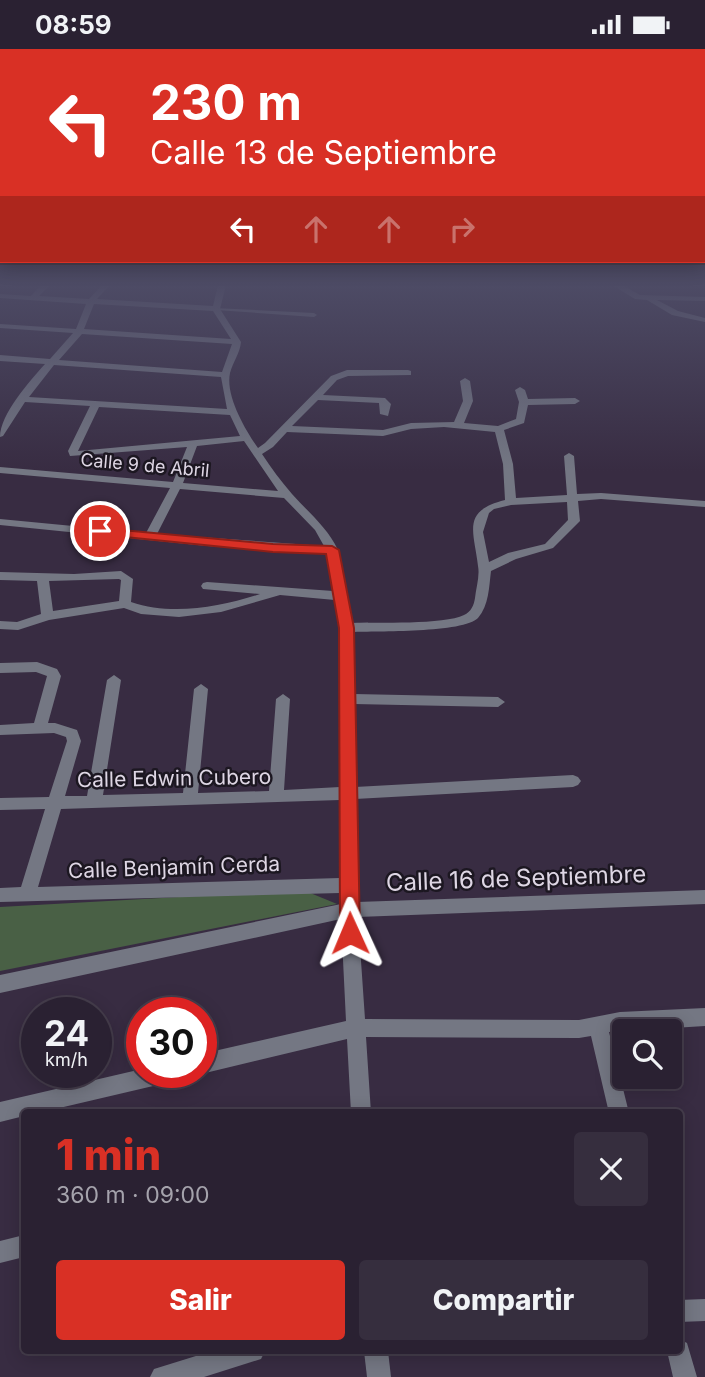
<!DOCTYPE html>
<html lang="es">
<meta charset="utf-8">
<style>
body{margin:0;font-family:Inter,sans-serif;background:#362e3e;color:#f1f3f6;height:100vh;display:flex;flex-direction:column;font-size:26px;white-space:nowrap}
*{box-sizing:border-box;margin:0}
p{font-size:23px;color:#a5a3ac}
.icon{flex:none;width:38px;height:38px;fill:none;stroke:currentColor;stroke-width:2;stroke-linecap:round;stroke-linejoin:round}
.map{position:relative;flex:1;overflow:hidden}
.panel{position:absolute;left:21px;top:1060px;width:662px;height:245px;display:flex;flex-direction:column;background:#2a2132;border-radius:7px;box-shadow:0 4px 18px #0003,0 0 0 2px #463e4d}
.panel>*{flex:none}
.guide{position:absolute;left:0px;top:0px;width:705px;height:214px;box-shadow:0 4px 18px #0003,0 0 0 2px #463e4d;background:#d93025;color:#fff;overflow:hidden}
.controls{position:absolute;left:612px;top:970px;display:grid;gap:14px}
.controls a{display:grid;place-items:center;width:70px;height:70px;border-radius:7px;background:#2a2132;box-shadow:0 4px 18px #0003,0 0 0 2px #463e4d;font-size:35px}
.speed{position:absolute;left:21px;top:948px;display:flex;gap:14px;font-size:35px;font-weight:700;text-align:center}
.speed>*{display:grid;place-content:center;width:91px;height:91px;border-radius:50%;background:#2a2132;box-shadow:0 4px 18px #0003,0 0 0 2px #463e4d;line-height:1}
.speed small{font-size:18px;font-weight:400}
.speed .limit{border:10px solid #d22;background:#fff;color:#111}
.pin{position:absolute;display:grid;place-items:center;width:60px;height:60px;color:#fff;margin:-30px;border:4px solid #fff;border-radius:50%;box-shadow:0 2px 7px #0007}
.me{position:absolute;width:77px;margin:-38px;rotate:359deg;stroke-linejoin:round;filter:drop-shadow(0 0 5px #0008)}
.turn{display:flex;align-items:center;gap:24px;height:147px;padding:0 35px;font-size:32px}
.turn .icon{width:91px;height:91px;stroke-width:2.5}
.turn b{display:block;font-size:49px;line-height:60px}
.lanes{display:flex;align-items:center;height:66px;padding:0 35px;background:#0003;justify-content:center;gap:35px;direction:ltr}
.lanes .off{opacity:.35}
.round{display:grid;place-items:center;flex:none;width:74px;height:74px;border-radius:7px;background:#362e3e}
.headline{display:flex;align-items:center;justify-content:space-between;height:119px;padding:0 35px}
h1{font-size:42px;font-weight:800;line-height:52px;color:#d93025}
.button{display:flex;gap:14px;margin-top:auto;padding:14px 35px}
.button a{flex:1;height:80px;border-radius:7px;background:#d93025;color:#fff;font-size:28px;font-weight:800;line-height:80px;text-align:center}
.button a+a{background:#362e3e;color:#f1f3f6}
.status{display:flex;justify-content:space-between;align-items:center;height:49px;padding:0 35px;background:#2a2132;direction:ltr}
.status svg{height:19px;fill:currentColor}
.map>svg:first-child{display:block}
.green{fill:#496045}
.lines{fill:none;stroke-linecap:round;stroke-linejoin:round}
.lane{fill:#747783;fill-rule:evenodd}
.street{fill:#747783;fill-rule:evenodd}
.route{fill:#d93025;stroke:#8d1f18;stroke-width:2}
.labels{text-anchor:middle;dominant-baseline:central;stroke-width:5;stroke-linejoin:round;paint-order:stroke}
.far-street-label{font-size:18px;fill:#ded6e4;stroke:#1c1721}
.street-label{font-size:21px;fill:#ded6e4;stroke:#1c1721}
.near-street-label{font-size:24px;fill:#ded6e4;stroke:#1c1721}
</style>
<div class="status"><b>08:59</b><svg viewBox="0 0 49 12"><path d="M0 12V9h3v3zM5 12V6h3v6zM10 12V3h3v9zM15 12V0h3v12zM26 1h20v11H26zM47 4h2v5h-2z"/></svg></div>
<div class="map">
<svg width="705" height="1328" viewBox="0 0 705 1328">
<rect width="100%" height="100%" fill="#382c42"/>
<path class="green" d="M303 841 337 855 0 922V858Z"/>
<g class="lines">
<path class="lane" d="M214 259 314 264 317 266 314 268 216 261 214 260Z"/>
<g class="street">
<path d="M41 236H50L39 247 89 250 102 236H110L97 250 213 257 218 236H226L220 260 241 293C240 304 233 313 230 324 225 347 246 382 258 399L265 394 331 327 347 321H408L411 322V326L348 327 337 331 323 346 385 349 391 355 388 367 380 365 379 354 318 351 292 377 383 381 411 374 454 373 463 352 460 332 465 329 470 332 473 352 464 374 498 377 516 370 519 353 515 341 520 338 525 341 528 350 575 349 580 352 575 355 528 356 524 374 504 381 513 415 516 449 567 446 564 407 569 404 574 407 577 445 601 444 705 452V458L601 450 578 452 580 472 553 499 516 510 491 522C489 538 489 556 478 569 464 584 376 582 352 583L354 645 498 648 505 653 498 658 354 655 355 738 573 726 578 728 581 732 578 736 573 738 355 750 357 853 705 841V855L358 868 365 970 579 971 620 963 705 959V977L609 983 629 1064H609L591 987 579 989 366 988 371 1064H351L347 990 201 1025 199 1024H201V1005L346 972 341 870 0 944V926L341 855 340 844 0 853V839L21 838 45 760 0 761V749L49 748 67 692 66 688 54 684 0 686V676L34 674 47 627 36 623 0 624V614L37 613 57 620 61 627 48 674H55L77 681 81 692 65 747H87L107 631 114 626 121 631 103 746 183 744 194 640 201 635 208 640 198 744 269 742 276 650 283 645 290 650 284 741 340 738V579L335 551 280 546 221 563 179 568 141 565 124 559 49 571 18 581 0 580V572L17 573 41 565 37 532 0 531V523L74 525 121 522 133 530 131 553C172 567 220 558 260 545L203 540 201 537 203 534 207 533 333 542 327 504 207 497 0 476V470L146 484 170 439 0 424V418L173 433 187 398 70 407 68 402 90 357 25 353 3 387 0 388C0 365 30 332 45 315L0 312V306L50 310 73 284 0 279V275L76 280 86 255 0 249V245L31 247ZM94 255 213 262 231 290 84 280ZM82 285 232 295 222 323 59 311ZM54 316 221 328 227 360 29 348ZM99 358 230 366 240 387 78 402ZM444 378 495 383 503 415 505 451C461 462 474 482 478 517 480 527 476 539 475 549 474 556 471 563 464 566 444 576 377 573 352 574L338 501C327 478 309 464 292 445 281 432 271 419 262 405L273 398 287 383 383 387 411 380ZM244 392 278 442 183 434 197 397ZM180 440 284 449 315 481 324 497 157 485ZM567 453 568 471 545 495 508 504 489 513 483 483 489 464 494 460 511 456ZM119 530 121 531 119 552 53 562 49 532ZM340 751V829L38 838 61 760Z"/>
<path d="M612 236H622L640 246 705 248V252L657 251 678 262 705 269V273L672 266 647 251 635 250Z"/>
<path d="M142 1020V1024H176L173 1031 166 1034 38 1064H24V1067L0 1073V1053Z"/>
<path d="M24 1186V1208L0 1214V1192Z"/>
<path d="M705 1250V1272L679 1273V1251Z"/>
<path d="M679 1290 687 1294 697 1328H673L667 1302H679Z"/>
<path d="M212 1302H265L261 1310 204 1328H150L154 1320Z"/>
<path d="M364 1302H388L391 1328H367Z"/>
</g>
</g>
<linearGradient id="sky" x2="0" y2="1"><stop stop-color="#1f1824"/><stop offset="0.56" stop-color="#4d4b65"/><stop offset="1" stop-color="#4d4b65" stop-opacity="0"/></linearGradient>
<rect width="705" height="422" fill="url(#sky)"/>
<path class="route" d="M100 479 273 495 332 497 339 501 354 579 360 884 357 891 350 893 343 891 340 884 339 579 326 505 273 503 95 485 93 482Z"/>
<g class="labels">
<g class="far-street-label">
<text transform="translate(145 416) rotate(5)">Calle 9 de Abril</text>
</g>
<g class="street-label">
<text transform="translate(174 729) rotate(-1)">Calle Edwin Cubero</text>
<text transform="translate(174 818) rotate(-2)">Calle Benjamín Cerda</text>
</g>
<g class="near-street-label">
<text transform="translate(516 829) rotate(-2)">Calle 16 de Septiembre</text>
</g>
</g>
</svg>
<div class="controls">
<a><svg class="icon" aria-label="search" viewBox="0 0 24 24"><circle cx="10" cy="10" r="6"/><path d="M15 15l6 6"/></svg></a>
</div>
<div class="speed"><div>24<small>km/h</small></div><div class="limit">30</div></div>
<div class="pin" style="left:100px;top:482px;background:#d93025"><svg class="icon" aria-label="arrive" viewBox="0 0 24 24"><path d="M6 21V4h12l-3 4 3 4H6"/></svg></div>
<svg class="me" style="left:350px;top:884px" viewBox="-20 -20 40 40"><path d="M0-17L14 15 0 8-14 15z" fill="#d93025" stroke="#fff" stroke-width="4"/></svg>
<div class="guide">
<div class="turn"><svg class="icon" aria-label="left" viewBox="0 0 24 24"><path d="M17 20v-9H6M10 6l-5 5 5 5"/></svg><div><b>230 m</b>Calle 13 de Septiembre</div></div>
<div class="lanes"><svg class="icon" aria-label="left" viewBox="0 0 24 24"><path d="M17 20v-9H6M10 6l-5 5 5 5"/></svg><svg class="icon off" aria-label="ahead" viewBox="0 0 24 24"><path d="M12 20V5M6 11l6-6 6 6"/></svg><svg class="icon off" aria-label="ahead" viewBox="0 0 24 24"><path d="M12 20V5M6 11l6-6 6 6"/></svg><svg class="icon off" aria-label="right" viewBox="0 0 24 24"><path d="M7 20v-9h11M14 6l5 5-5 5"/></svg></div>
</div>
<section class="panel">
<div class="headline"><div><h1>1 min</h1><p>360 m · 09:00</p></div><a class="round"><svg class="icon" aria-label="close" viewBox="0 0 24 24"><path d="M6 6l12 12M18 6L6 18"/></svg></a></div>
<div class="button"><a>Salir</a><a>Compartir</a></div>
</section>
</div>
